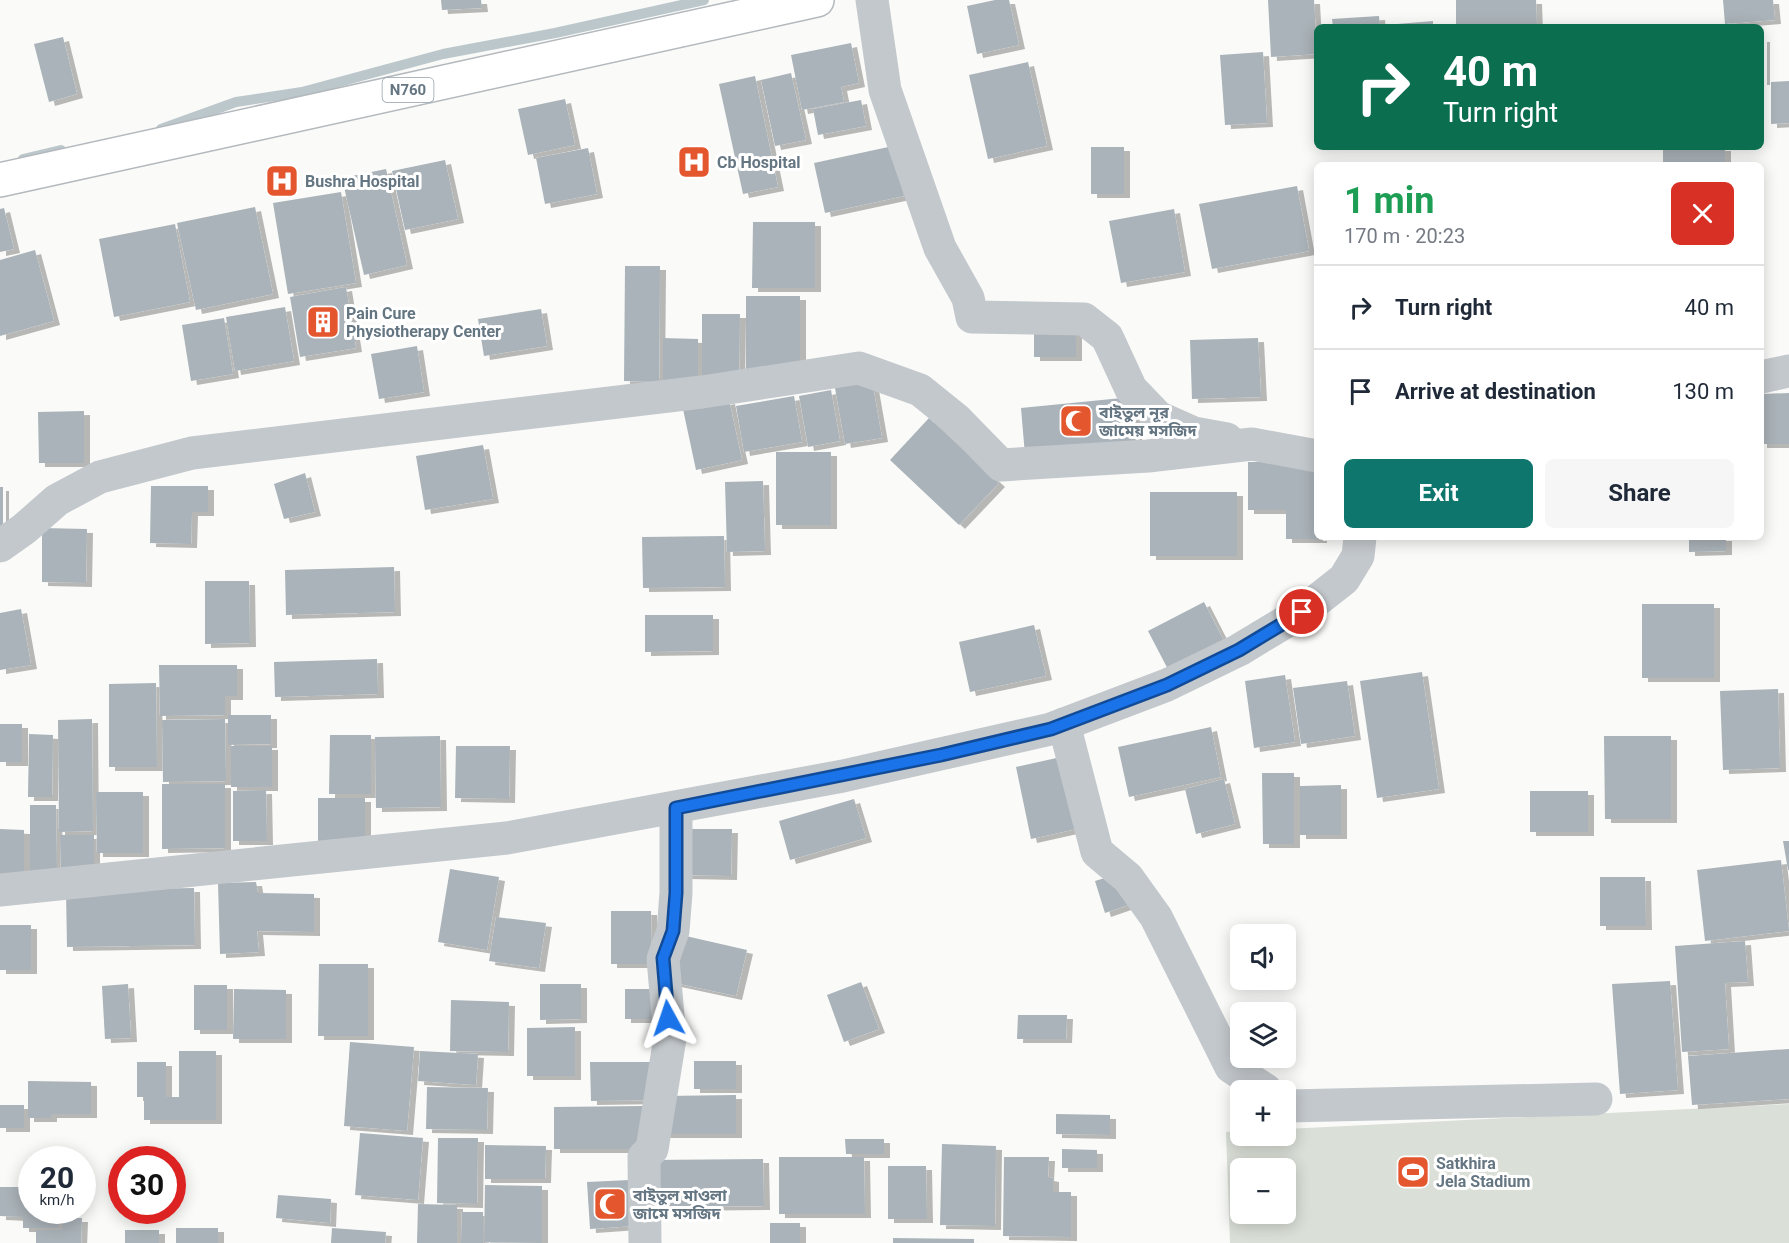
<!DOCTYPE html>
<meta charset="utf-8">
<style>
body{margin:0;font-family:Roboto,"Noto Sans Bengali",sans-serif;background:#f6f6f7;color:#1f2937;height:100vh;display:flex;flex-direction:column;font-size:22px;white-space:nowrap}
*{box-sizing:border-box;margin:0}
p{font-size:20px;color:#747a83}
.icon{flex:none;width:33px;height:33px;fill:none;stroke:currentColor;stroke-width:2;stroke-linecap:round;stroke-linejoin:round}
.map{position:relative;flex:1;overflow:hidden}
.side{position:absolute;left:1314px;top:162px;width:450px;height:378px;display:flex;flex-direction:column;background:#fff;border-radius:9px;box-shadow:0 3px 15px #0003}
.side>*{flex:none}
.top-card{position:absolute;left:1314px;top:24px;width:450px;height:126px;border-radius:9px;box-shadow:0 3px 15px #0003;background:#0b6e4f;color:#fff;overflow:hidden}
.controls{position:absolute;left:1230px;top:924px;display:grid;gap:12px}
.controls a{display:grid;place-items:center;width:66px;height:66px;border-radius:9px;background:#fff;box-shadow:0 3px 15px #0003;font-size:30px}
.speed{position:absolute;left:18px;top:1146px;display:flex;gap:12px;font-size:30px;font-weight:700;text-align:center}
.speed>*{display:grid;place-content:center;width:78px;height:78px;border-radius:50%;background:#fff;box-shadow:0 3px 15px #0003;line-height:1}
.speed small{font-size:15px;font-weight:400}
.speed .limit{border:9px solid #d22;background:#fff;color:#111}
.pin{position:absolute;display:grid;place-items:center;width:51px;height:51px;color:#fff;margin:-26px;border:3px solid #fff;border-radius:50%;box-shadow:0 2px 6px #0007}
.me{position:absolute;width:66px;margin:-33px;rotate:355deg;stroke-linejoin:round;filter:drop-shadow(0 0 4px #0008)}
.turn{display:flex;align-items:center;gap:21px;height:126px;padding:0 30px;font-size:27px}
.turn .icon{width:78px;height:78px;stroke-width:2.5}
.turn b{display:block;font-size:42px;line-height:51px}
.round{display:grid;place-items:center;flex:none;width:63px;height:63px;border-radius:9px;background:#f6f6f7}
.overview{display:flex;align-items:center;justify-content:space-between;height:102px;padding:0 30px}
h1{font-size:36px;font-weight:700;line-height:45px;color:#1e9e55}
.cta{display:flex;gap:12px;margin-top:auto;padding:12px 30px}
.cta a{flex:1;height:69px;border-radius:9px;background:#0f766e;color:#fff;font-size:24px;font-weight:700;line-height:69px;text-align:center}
.cta a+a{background:#f6f6f7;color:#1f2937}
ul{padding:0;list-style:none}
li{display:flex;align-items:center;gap:18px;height:84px;padding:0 30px;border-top:2px solid #e0e1e3}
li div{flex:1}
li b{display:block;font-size:22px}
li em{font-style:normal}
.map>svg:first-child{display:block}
.green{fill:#dadfd7;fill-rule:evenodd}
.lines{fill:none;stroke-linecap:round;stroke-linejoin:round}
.stream{stroke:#bbc7cb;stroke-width:10}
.building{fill:#aab3b9;filter:url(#shadow)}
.highway-casing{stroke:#b4b9bd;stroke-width:36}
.minor{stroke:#c3c8cc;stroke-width:33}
.highway{stroke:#fff;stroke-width:33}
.route-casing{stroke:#114b97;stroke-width:15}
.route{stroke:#1a73e8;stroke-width:10}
.labels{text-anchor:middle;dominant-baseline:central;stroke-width:6;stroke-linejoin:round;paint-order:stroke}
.shield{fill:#fff;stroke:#939fa8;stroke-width:1.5}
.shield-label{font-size:15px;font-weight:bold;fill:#657683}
.poi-label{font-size:16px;font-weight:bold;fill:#657683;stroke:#fff;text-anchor:start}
</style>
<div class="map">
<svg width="1789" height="1243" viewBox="0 0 1789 1243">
<defs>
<filter id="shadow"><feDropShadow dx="6" dy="4" stdDeviation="0" flood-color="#0004"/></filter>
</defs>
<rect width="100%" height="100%" fill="#fafaf8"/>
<path class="green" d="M1789 1104V1243H1230L1226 1132 1240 1131V1136H1286V1129ZM1240 1168H1286V1214H1240Z"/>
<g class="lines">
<g class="stream">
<path d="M161 129 236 102 302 92 443 54 555 33 704 0"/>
<path d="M23 159 61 150"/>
</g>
</g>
<g class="building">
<path d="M441 0H481L482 8 442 10Z"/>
<path d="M995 0H1009L1019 45 977 54 967 6Z"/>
<path d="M1268 0H1314L1317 54 1271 57Z"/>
<path d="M1456 0H1536L1537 27H1456Z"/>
<path d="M1723 0H1773L1775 20 1725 24Z"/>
<path d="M1379 16 1380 27H1333L1332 19Z"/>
<path d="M1433 21V27H1385V25Z"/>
<path d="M63 37 77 94 49 102 34 44Z"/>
<rect x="1761" y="38" width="3" height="43"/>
<path d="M851 43 859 83 841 87 844 102 802 110 791 55Z"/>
<path d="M1263 52 1267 123 1225 125 1220 55Z"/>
<path d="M1028 62 1047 146 988 159 969 75Z"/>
<path d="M791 73 806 140 775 146 761 80Z"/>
<path d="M755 76 778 187 743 194 719 84Z"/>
<path d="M1789 81V123L1771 124V82Z"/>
<path d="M565 99 575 145 528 155 518 109Z"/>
<path d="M861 100 866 126 818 135 813 109Z"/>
<path d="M893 146 904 196 825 213 814 163Z"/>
<rect x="1091" y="147" width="33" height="47"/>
<rect x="1663" y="147" width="62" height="18"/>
<path d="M588 148 597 194 545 204 536 158Z"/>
<path d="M445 160 458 219 405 230 392 171Z"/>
<path d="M386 169 407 265 364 275 342 178Z"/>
<path d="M1297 186 1309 251 1212 269 1199 204Z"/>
<path d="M341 192 356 283 288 294 273 203Z"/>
<path d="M255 207 273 294 196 310 177 223Z"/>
<path d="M4 208 14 249 0 252V209Z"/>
<path d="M1174 209 1185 272 1121 283 1109 221Z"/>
<path d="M753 222H815V288H752Z"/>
<path d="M175 224 190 302 114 317 99 239Z"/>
<path d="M35 250 54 321 0 336V260Z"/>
<path d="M625 266H660L659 382 624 381Z"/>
<path d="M346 287 356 348 300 357 290 297Z"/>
<rect x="746" y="296" width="54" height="77"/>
<path d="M285 307 294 361 235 371 226 317Z"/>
<path d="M541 309 547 346 484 356 478 319Z"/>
<path d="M702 314H740L739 384H702Z"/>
<path d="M224 318 233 374 191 381 182 325Z"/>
<rect x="1034" y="328" width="42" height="29"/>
<path d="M663 338 698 339V384H663Z"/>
<path d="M1258 338 1261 397 1192 399 1190 340Z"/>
<path d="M417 346 424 392 379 399 371 354Z"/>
<path d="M872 381 882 438 845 444 835 388Z"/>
<path d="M831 390 840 441 808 447 799 396Z"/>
<path d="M1789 393V444H1761V394Z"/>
<path d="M794 396 802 442 744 452 736 406Z"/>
<path d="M1132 397 1137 444 1025 455 1021 408Z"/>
<path d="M729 400 742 460 696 470 683 409Z"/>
<path d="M84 411V463H39L38 412Z"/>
<path d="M929 418 999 483 959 525 890 460Z"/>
<path d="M483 445 493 499 425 510 416 456Z"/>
<rect x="776" y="452" width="55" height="73"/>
<path d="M1248 462H1317V537H1321V539H1286V510H1248Z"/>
<path d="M305 473 315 512 284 519 274 484Z"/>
<path d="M763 481 765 551 727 552 725 482Z"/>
<path d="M151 486H208V512H192L191 544 150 543Z"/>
<rect x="0" y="487" width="3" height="39"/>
<rect x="1150" y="492" width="87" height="64"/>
<path d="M42 528 87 529 86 583 42 582Z"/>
<path d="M724 536 725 587 643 588 642 537Z"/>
<path d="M1689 537H1726V551L1689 552Z"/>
<path d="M394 567 395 612 286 615 285 570Z"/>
<path d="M205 581H249L250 643 205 644Z"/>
<path d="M1204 602 1228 649 1172 677 1148 631Z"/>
<rect x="1642" y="604" width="72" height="74"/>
<path d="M21 609 31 665 0 670V613Z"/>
<path d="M645 615H713V651L645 652Z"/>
<path d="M1034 625 1046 676 970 692 959 642Z"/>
<path d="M377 659 378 694 275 697 274 662Z"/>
<path d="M159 665H237V696H225V715L160 716Z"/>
<path d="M1422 672 1439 789 1377 798 1360 681Z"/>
<path d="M1285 675 1295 742 1254 748 1245 681Z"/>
<path d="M1347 681 1355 736 1301 744 1293 688Z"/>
<path d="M156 683 157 767H109V684Z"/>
<path d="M1778 689 1780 768 1723 770 1720 691Z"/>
<path d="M228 715H271V744L228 745Z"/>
<path d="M92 719 93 831 59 832 58 720Z"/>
<path d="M225 719 226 781 163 782 162 720Z"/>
<rect x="0" y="724" width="22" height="38"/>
<path d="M1211 727 1221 777 1129 797 1118 747Z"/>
<path d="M29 734 53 735 52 797H28Z"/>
<path d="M330 735H371V794H329Z"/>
<path d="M440 736 441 807 376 808 375 737Z"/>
<path d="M1604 736H1671V819H1605Z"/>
<rect x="231" y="746" width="41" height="41"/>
<path d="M456 746H510L509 799 455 798Z"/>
<path d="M1061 757 1076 829 1031 839 1016 767Z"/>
<path d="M1262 773H1294V844H1263Z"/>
<path d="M1224 779 1235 824 1196 834 1185 789Z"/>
<path d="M162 784H225V848L162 849Z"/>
<path d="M1341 785V835H1300V786Z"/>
<path d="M266 790 267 841H233V791Z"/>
<rect x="1530" y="791" width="58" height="41"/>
<path d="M96 792H143V853H97Z"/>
<path d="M318 798H365V847L318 848Z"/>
<path d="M854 799 866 838 790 860 779 821Z"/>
<path d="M30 805H56L57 873H30Z"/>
<path d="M0 829 24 830V883H0Z"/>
<path d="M684 829H732L731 876 683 875Z"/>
<path d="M60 835H94V870H61Z"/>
<path d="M1783 841H1789V870H1788Z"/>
<path d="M1781 860 1789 931 1705 941 1697 870Z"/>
<path d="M450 869 499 877 487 950 438 942Z"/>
<path d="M1121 873 1131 904 1105 913 1095 881Z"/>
<path d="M1600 877H1645L1646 926H1600Z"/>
<path d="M256 882 258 893 314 894V932L257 931 259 952 220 954 218 883Z"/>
<path d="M194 888 195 945 67 947 66 890Z"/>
<path d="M611 911H651L652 964H611Z"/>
<path d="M496 917 546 923 539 968 489 961Z"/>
<rect x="0" y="925" width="31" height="45"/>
<path d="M677 934 747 950 736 996 666 981Z"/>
<path d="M1745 941 1748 982 1725 983 1729 1049 1682 1052 1675 946Z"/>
<path d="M319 964H368V1036H318Z"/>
<path d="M1670 981 1678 1090 1620 1094 1612 984Z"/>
<path d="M861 982 879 1029 844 1042 827 995Z"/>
<path d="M128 984 131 1038 105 1039 102 986Z"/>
<path d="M540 984H581V1019L540 1020Z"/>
<rect x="194" y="985" width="33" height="45"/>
<path d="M234 989 286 990V1039H233Z"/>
<rect x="625" y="989" width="27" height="30"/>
<path d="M451 1000 509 1002 508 1052 450 1051Z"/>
<path d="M1018 1015H1067L1066 1039H1017Z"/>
<path d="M575 1027V1076H527V1028Z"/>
<path d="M350 1042 414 1047 407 1131 344 1126Z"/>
<path d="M1789 1049V1099L1692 1105 1688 1056Z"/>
<path d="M179 1051H216V1120H144V1097H137V1062H166V1097H179Z"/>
<path d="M420 1051 478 1054 476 1085 418 1081Z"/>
<rect x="694" y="1061" width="42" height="28"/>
<path d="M590 1062H659V1100L591 1101Z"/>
<path d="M28 1081 91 1082V1114H51V1118H28Z"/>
<path d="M427 1087 488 1088 487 1130 426 1129Z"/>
<path d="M736 1095V1134H664V1096Z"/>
<rect x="0" y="1105" width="24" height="23"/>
<path d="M643 1106V1149H554V1107Z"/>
<path d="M1056 1114 1110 1115V1135L1056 1134Z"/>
<path d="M360 1133 423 1138 418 1200 355 1195Z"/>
<path d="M438 1138H478L477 1204 437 1203Z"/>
<path d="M845 1139H884V1154H846Z"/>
<path d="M942 1144 996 1146 995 1226 940 1225Z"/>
<path d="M485 1145 546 1146 545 1179H485Z"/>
<path d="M1062 1149 1097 1150V1168H1062Z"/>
<path d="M779 1157H864L865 1214H779Z"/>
<path d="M1004 1157H1049L1048 1177 1053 1178V1192H1071V1237L1003 1236Z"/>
<path d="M763 1159 764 1206 650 1207 649 1160Z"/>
<path d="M888 1166H926L927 1219H888Z"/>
<path d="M630 1180 633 1226 590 1229 587 1182Z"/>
<path d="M485 1185 542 1186V1243L484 1242Z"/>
<path d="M0 1187H32V1210H59V1228H23V1217L0 1216Z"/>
<path d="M278 1195 331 1199 330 1223 276 1218Z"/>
<path d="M418 1204 457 1205V1243H417Z"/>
<path d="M462 1212H483V1243H461Z"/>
<path d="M62 1218H82L81 1243H36V1230H62Z"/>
<rect x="770" y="1223" width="30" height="20"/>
<rect x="176" y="1228" width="42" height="15"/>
<path d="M332 1228 386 1232 385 1243H331Z"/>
<rect x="125" y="1230" width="34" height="13"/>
<path d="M893 1238 974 1239V1243H893Z"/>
</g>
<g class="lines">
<g class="highway-casing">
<path id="highway" d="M0 180 817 0"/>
</g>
<g class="minor">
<path d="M872 0 885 90 940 248 968 298 972 317 1084 319 1107 337 1131 389 1158 417 1194 433 1227 439"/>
<path d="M1761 377 1789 371"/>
<path d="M0 546 24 529 57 500 100 477 192 453 702 392 859 368 920 390 956 419 1001 465 1148 456 1252 444 1317 456"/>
<path d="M1064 724 1097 852 1128 878 1156 917 1231 1067 1266 1090"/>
<path d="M0 890 507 838 843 776 1051 729 1167 685 1239 650 1302 612 1344 579 1358 556 1360 537"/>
<path d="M1286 1104 1289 1106 1596 1099"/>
<path d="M645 1243 644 1157 652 1149 670 1038 663 959 673 931 676 893V808"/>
</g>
<use href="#highway" class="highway"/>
</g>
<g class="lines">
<g class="route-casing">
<path id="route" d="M668 1018 663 958 673 931 676 893V808L941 755 1051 729 1167 685 1239 650 1302 612"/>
</g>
<use href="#route" class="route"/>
</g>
<defs>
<g id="hospital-square" transform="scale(1.725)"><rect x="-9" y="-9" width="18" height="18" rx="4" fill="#e4572e" stroke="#fff"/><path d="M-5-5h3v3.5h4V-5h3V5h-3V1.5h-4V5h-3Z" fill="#fff"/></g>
<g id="building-square" transform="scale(1.725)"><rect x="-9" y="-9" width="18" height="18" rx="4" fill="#e4572e" stroke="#fff"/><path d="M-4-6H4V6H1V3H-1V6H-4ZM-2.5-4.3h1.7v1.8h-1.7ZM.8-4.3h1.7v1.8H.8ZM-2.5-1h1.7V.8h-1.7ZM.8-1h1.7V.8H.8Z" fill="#fff"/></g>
<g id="mosque-square" transform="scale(1.725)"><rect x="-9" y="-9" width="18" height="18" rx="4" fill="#e4572e" stroke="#fff"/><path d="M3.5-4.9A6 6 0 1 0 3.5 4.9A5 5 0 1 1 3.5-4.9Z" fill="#fff"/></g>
<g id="stadium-square" transform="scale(1.725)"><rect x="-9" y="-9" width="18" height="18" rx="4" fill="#e4572e" stroke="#fff"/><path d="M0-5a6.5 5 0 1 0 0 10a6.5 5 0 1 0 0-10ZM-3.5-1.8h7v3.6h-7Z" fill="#fff"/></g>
</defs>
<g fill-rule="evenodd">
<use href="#hospital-square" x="694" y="162"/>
<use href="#hospital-square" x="282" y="181"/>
<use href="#building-square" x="323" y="322"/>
<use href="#mosque-square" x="1076" y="421"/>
<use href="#stadium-square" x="1413" y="1172"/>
<use href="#mosque-square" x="610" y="1204"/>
</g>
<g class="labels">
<rect class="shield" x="382.5" y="78" width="51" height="24" rx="4.5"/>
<g class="shield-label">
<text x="408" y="90">N760</text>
</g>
<g class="poi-label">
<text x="717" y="162">Cb Hospital</text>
<text x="305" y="181">Bushra Hospital</text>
<text x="346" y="313">Pain Cure<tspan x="346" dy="18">Physiotherapy Center</tspan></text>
<text x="1099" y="412">বাইতুল নূর<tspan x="1099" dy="18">জামেয় মসজিদ</tspan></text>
<text x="1436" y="1163">Satkhira<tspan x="1436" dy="18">Jela Stadium</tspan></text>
<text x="633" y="1195">বাইতুল মাওলা<tspan x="633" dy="18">জামে মসজিদ</tspan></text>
</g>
</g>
</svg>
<div class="controls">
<a><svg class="icon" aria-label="sound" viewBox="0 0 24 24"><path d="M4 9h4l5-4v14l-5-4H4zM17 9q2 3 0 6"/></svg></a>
<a><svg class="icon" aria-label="layers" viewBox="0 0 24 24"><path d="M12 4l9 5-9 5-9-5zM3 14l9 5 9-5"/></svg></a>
<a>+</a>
<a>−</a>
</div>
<div class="speed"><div>20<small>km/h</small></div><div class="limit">30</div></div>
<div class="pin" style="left:1302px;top:612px;background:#d93025"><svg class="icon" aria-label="arrive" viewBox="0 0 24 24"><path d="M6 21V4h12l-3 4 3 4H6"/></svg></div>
<svg class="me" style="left:668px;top:1018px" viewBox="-20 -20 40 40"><path d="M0-17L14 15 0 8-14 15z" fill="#1a73e8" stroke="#fff" stroke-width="4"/></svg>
<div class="top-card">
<div class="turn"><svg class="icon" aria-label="right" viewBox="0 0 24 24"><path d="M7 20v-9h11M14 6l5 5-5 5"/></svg><div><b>40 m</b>Turn right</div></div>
</div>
<section class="side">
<div class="overview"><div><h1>1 min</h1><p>170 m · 20:23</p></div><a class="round" style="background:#d93025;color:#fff"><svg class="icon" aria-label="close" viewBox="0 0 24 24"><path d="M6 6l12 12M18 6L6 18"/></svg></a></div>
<ul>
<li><svg class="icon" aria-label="right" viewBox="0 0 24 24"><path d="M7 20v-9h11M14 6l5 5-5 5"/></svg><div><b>Turn right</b></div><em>40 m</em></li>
<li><svg class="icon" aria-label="arrive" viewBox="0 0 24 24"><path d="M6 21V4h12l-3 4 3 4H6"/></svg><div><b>Arrive at destination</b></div><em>130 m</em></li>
</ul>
<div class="cta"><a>Exit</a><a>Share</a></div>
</section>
</div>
